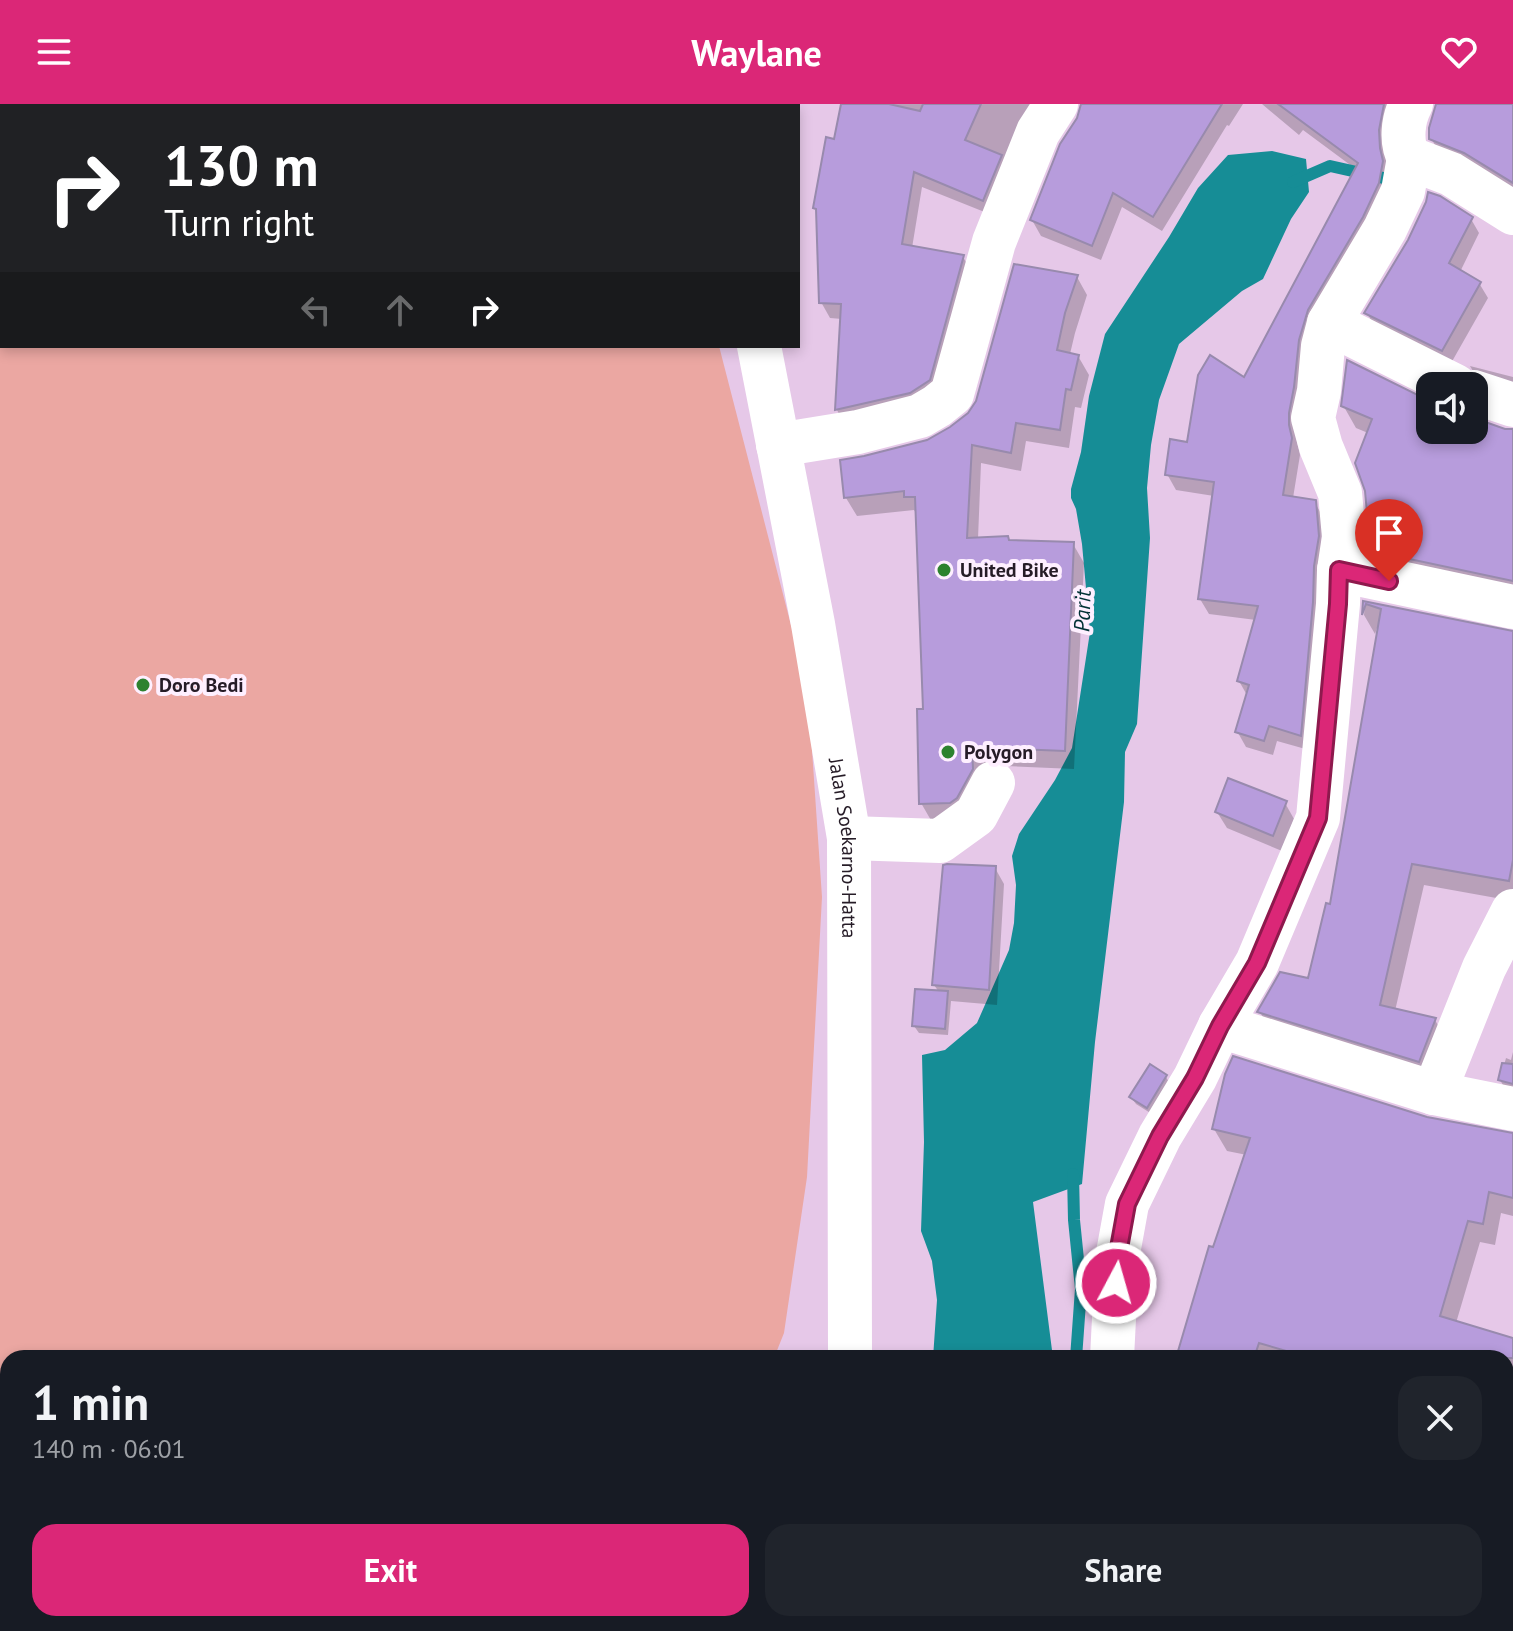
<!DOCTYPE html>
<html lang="en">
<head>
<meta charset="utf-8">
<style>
	:root { --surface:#171b24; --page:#20242c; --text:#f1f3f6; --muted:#9ea1a6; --accent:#db2777 }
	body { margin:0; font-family:"PT Sans",sans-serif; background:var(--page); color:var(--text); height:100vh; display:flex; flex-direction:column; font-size:30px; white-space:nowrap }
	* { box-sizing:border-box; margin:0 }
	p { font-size:26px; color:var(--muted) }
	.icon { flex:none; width:44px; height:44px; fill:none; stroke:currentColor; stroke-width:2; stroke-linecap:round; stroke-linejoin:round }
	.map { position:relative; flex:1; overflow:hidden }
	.panel { position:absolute; left:0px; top:1246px; width:1514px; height:282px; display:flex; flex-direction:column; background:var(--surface); border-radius:24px 24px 0 0; box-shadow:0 4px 12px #0003 }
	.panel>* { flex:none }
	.hud { position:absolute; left:0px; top:0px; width:800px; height:244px; box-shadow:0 4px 12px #0003; background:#202124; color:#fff; overflow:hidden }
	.fabs { position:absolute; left:1416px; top:268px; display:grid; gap:16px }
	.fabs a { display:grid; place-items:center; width:72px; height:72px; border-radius:16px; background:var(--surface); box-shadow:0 4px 12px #0003; font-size:40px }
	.pin { position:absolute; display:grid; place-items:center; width:68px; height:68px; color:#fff; margin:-82px -34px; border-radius:50% 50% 50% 0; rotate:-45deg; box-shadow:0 0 8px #0007 }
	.pin .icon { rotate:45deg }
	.me { position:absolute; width:88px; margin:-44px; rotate:6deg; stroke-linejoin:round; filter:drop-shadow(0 0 6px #0008) }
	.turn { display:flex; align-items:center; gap:28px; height:168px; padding:0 32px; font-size:36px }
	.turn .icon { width:104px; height:104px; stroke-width:2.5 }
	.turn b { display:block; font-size:56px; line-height:68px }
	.lanes { display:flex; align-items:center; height:76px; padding:0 32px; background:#0003; justify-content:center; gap:40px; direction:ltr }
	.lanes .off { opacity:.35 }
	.round { display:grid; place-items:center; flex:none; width:84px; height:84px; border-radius:24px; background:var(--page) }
	.headline { display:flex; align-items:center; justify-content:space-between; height:136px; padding:0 32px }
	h1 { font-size:48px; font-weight:600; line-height:60px }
	.button { display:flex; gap:16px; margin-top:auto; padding:16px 32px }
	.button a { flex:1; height:92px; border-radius:24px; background:var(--accent); color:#fff; font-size:32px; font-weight:600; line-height:92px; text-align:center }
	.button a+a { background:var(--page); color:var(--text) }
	header { display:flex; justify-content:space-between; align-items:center; height:104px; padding:0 32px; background:var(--accent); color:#fff; font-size:36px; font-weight:600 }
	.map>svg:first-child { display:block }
</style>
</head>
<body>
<header><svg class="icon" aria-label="menu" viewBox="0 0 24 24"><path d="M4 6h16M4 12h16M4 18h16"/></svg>Waylane<svg class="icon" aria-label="heart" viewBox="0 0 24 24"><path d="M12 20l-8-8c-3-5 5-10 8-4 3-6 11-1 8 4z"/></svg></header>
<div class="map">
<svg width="1513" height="1527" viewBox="0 0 1513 1527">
	<rect width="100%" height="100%" fill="#e6c8e8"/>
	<path fill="#eba7a2" d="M0,0h679v2h-677v240h717l89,345 14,206 -15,280 -23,156 -10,25h-766v266h594l-7,7h-595z"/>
	<g fill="#168d96">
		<path d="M1272,47l34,8 3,33 -18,27 -28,60 -21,12 -63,53 -20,56 -8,45 -4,43 3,50 -13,186 -12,28 -1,50 -29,240 -13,142 -49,18 20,156h-120l4,-58 -5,-39 -11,-30 3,-89 -2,-87 23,-5 32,-27 32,-73 5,-27 2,-38 -4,-29 7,-22 36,-54 17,-32 18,-116 -8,-88 -6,-35 -5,-11v-9l10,-37 8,-56 16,-62 64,-97 29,-49 30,-33z"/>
		<path d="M923,1520h65l-4,7h-61z"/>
	</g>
	<g fill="#0003">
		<path d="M843,0h203l-54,111 -70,-28 -10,61 51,9 9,15 -34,123 -93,30 -8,-15 5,-91 -12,-1 -9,-16 -3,-89 -3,-5 21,-67z"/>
		<path d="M1082,0h161l-14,22 -2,-1 -65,106 -40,-24 -21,53 -60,-24 -9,-16 47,-102z"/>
		<path d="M1262,0h139l-10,74 -95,251 1,13 3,13 -7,43 21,3 9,16 -14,233 -32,-9 -4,14 -27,-8 -9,-16 11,-34 -9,-16 17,-61 -47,-6 -9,-15 14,-103 -38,-6 -9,-16 21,-30 57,-64 112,-210 -54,-40 -4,5z"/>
		<path d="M1438,0h75v88l-73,-38 -9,-16z"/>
		<path d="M1471,115l8,14 -19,39 19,11 9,15 -38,67 -75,-38 -8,-14z"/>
		<path d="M1077,173l10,18 -12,38 -5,21 8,2 11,19 -8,33 -6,-1 -6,41 -43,-7 -5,30 -40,-8 -3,76 95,5 11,19 -10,206 -92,-4v24l-50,33 -11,-19 4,-92 -8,-196 -3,-5 -57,6 -11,-18 124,-84z"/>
		<path d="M1470,262l43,11v18l-32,-10z"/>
		<path d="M1430,300v26h44v-10l32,11h7v169l-131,-28 -13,-22 -1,-117 -12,-5 -13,-23z"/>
		<path d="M1365,499l148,30v268l-89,-16 -29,126 40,9 12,21 -15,42 -160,-50 -12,-21 50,-31 21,-75 48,-277 -2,-1 -2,6 -11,-19z"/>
		<path d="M1285,699l9,16 -12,32 -55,-23 -10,-16z"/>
		<path d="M995,764l9,16 -7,121 -46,-4 -3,34 -29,-2 -5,-7 25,-34 -5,-7z"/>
		<path d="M1513,948v50l-13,-22 6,-22 5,2z"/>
		<path d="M1166,973l4,7 -18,30 -16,-10 -5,-7z"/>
		<path d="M1426,1015l87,16v81l-12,-3 -6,32 -15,-3 -24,81 57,17v291h-71l2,-7h62v-266h-328l69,-203 -20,-4 -13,-22z"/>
		<path d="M1098,1520h95l-2,7h-95z"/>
		<path d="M1298,1520h94l-1,2 17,5h-112z"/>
	</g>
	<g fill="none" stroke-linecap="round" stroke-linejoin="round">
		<g stroke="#168d96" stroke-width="12">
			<path d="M1293,78l37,-16 67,15"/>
			<path d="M1073,1070l1,46 7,69 -5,69"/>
			<path d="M1016,1527l3,-7"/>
		</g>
	</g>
	<g fill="#b79cdc" stroke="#988aad" stroke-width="2">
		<path d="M841,0h48l31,7 3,-7h58l-16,36 37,15 -19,46 -69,-29 -12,72 62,11 -34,125 -20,13 -75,17 6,-106 -22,-1 -3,-94 -3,-1 13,-71 8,2z"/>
		<path d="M1081,0h141l-69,113 -40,-24 -21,53 -62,-26 30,-76 17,-26z"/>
		<path d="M1278,0h106l-5,26 1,18 3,13 -4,22 -16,34 -55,93 -9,30 -5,47 -5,26v12l3,13 -9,57 33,5 3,36 -5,30 -1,36 -12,134 -32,-10 -5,15 -29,-9 14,-47 -12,-4 21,-75 -60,-7 16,-117 -49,-7 5,-36 17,3 11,-67 12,-20 34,22 114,-214z"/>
		<path d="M1436,0h77v79l-49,-30 -35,-14v-11z"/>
		<path d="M1428,88l12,4 33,21 -24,46 32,19 -39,69 -78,-38 44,-73 18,-38z"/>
		<path d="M1014,160l64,11 -13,38 -8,37 22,5 -8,35 -5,-1 -6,41 -44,-7 -5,30 -39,-8 -5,93 41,-2 1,4 65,2 -9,209 -93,-4 1,22 -16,29 -7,5 -31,1 -2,-95h6l-8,-212h-11v-6l-60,7 -4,-38 24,-4 63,-16 23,-13 18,-14 8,-12z"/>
		<path d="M1347,256l83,41v29h44v-12l31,11h8v152l-146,-31 2,-15 -4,-44 -10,-28 17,-44 -31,-13z"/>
		<path d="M1363,497l150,30v229l-4,21 -97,-17 -32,141 56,13 -17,44 -162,-50 23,-40 28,6 18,-75 4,1 51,-295 -15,-5 -4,11z"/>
		<path d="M1228,674l59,23 -14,35 -58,-24z"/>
		<path d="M947,760l49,2 -7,124 -57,-5 11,-120z"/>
		<path d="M915,885l33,2 -3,38 -33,-3z"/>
		<path d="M1233,952l194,61 86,16v65l-24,-6 -6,32 -15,-3 -28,95 73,22v20h-203l-51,-15 -5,15h-78l33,-112 4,1 37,-109 -38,-9 13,-55z"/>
		<path d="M1502,959l11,1v20l-15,-4z"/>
		<path d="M1150,960l17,11 -20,33 -18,-11z"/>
	</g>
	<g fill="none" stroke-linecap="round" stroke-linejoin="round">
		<g stroke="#fff" stroke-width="44">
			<path d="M1409,54c-9,-16 -6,-39 2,-54"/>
			<path d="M1329,219l126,63"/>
			<path d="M1474,288l39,13"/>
			<path d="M778,341l80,-13 62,-16 17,-10 15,-12 42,-152 44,-110 18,-28"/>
			<path d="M1339,466l5,-33 -4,-44 -19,-46 -8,-29 6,-27 4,-45 6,-23 56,-94 18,-38 6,-33 42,16 62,39"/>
			<path d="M849,734l91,3 36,-26 17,-32"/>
			<path d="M1220,922l37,-63 61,-145 20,-214 1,-34 174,37"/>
			<path d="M1434,989l50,-125 29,-57"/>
			<path d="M1112,1254l5,-99 10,-55 33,-68 35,-58 25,-52 214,67 79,16"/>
			<path d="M1045,1527l4,-7"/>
			<path d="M1250,1527l2,-7"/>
		</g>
		<g stroke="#fff" stroke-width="44">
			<path d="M727,0v2"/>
			<path id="s1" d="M759,242l54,278 36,214 1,520"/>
			<path d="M859,1520v7"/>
			<path d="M709,1527l5,-7"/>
		</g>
	</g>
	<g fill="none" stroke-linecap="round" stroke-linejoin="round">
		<defs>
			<path id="route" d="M1116,1179l1,-24 10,-55 33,-68 35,-58 25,-52 37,-63 61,-145 20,-214 1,-34 50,11"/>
		</defs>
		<use href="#route" stroke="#8e194d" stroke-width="20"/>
		<use href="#route" stroke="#db2777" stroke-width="14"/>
	</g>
	<g fill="#2d822f" stroke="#feefff" stroke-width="3">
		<circle cx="944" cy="466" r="8"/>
		<circle cx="143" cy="581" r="8"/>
		<circle cx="948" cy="648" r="8"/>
	</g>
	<g text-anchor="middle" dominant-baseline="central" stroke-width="8" stroke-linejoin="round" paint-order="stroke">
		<g font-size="20" font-weight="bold" fill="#261c27" stroke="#feefff" text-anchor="start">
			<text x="960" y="466">United Bike</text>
			<text x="159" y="581">Doro Bedi</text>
			<text x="964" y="648">Polygon</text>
		</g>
		<g font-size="20" fill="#261c27" stroke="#feefff">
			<text stroke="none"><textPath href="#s1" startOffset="510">Jalan Soekarno-Hatta</textPath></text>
		</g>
		<g font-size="22" font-style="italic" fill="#003135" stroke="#feefff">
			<text transform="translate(1082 507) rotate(-88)">Parit</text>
		</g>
	</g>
</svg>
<div class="fabs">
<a><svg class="icon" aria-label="sound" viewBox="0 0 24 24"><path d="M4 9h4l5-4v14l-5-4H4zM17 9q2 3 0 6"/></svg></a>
</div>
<div class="pin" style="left:1389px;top:477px;background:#d93025"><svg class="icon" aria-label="arrive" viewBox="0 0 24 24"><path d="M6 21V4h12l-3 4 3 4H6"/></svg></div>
<svg class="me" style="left:1116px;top:1179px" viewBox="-20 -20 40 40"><circle r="17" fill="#db2777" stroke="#fff" stroke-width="3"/><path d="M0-11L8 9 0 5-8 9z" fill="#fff"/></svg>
<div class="hud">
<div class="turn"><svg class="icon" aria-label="right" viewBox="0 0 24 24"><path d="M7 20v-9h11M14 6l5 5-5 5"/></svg><div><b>130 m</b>Turn right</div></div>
<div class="lanes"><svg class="icon off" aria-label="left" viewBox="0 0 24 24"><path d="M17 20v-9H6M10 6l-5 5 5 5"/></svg><svg class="icon off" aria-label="ahead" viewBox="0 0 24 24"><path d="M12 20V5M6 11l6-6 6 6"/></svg><svg class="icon" aria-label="right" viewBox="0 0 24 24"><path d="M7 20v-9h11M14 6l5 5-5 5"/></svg></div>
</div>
<section class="panel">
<div class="headline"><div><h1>1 min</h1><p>140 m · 06:01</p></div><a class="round"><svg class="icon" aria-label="close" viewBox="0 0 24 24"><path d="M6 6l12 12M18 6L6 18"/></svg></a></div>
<div class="button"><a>Exit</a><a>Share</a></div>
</section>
</div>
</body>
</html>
